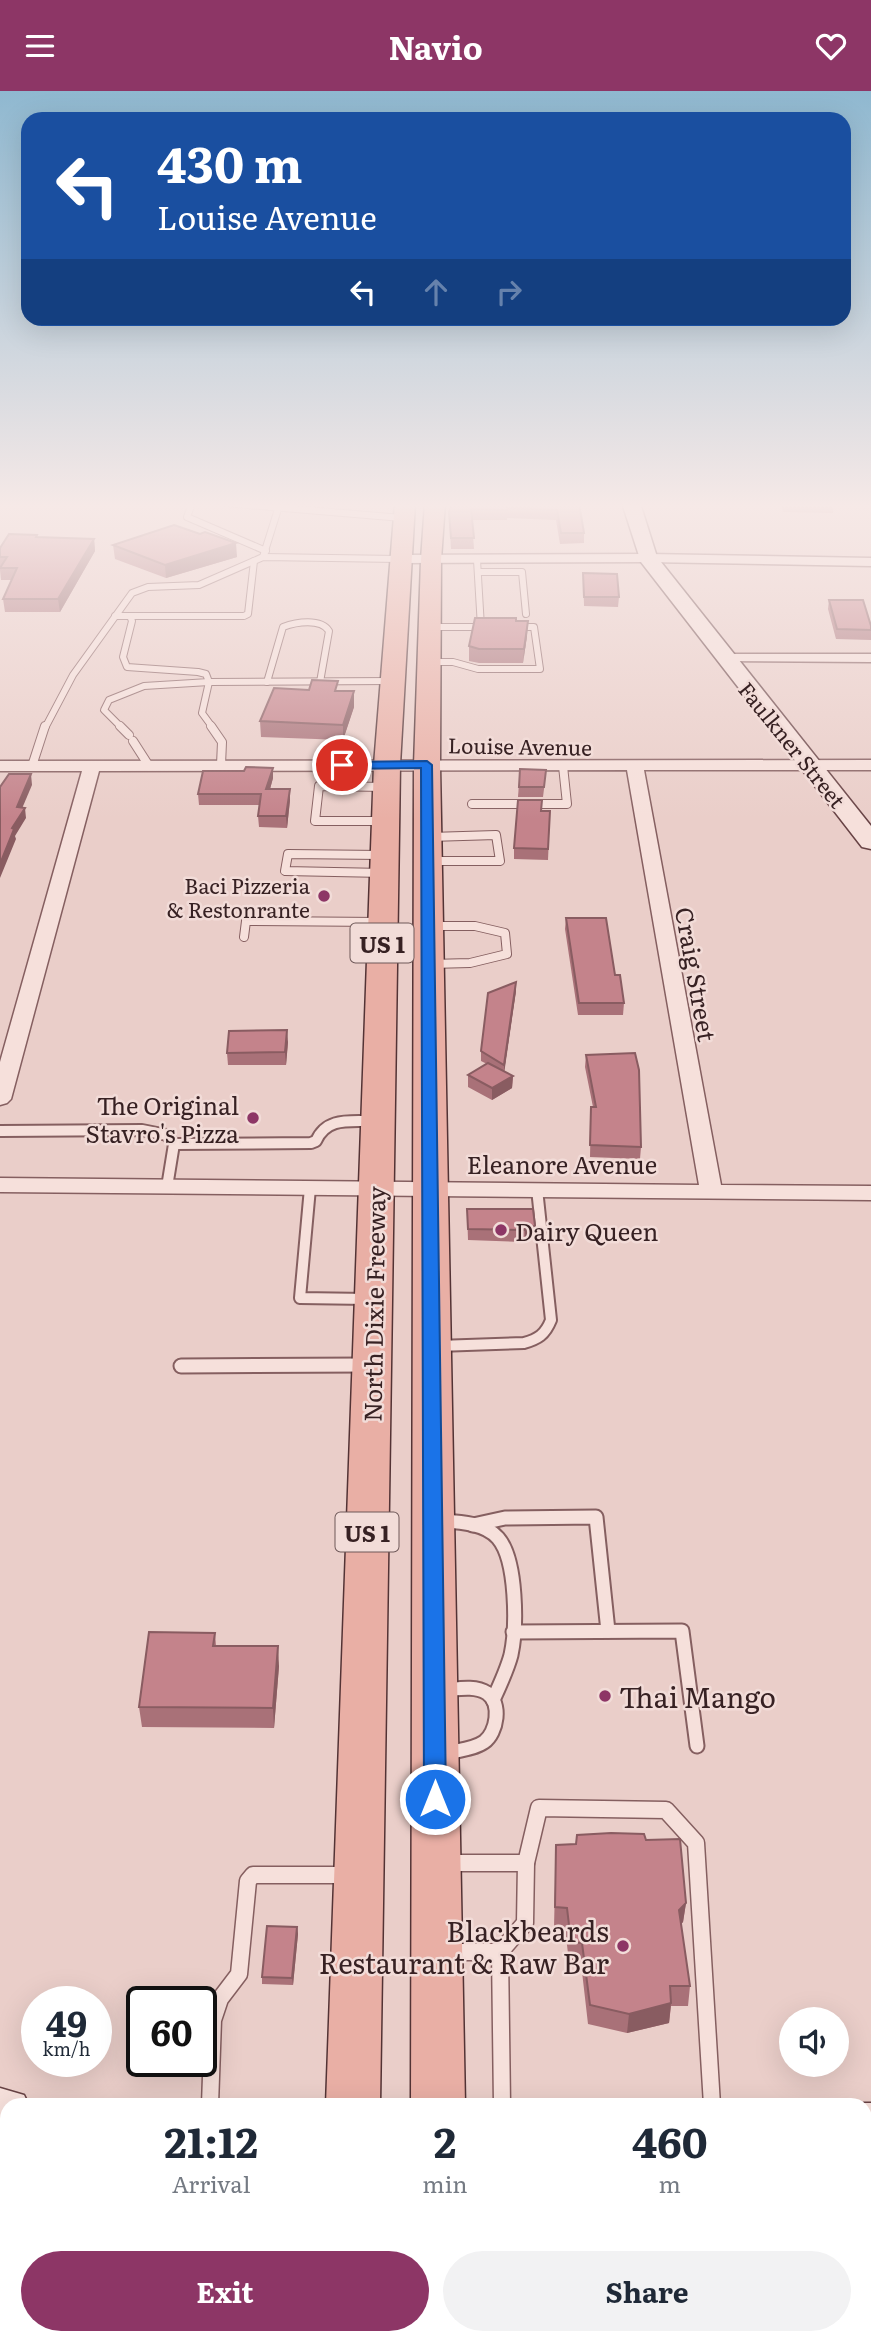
<!DOCTYPE html>
<html lang="en">
<head>
<meta charset="utf-8">
<style>
	:root { --surface:#fff; --page:#f2f2f3; --text:#1f2937; --muted:#747a83; --accent:#8d3666 }
	body { margin:0; font-family:Literata,serif; background:var(--page); color:var(--text); height:100vh; display:flex; flex-direction:column; font-size:26px; white-space:nowrap }
	* { box-sizing:border-box; margin:0 }
	p { font-size:23px; color:var(--muted) }
	.icon { flex:none; width:38px; height:38px; fill:none; stroke:currentColor; stroke-width:2; stroke-linecap:round; stroke-linejoin:round }
	.map { position:relative; flex:1; overflow:hidden }
	.sheet { position:absolute; left:0px; top:2007px; width:872px; height:247px; display:flex; flex-direction:column; background:var(--surface); border-radius:21px 21px 0 0; box-shadow:0 7px 28px #0002 }
	.sheet>* { flex:none }
	.top-card { position:absolute; left:21px; top:21px; width:830px; height:214px; border-radius:21px; box-shadow:0 7px 28px #0002; background:#1a4fa0; color:#fff; overflow:hidden }
	.controls { position:absolute; left:779px; top:1916px; display:grid; gap:14px }
	.controls a { display:grid; place-items:center; width:70px; height:70px; border-radius:50%; background:var(--surface); box-shadow:0 7px 28px #0002; font-size:35px }
	.speed { position:absolute; left:21px; top:1895px; display:flex; gap:14px; font-size:35px; font-weight:700; text-align:center }
	.speed>* { display:grid; place-content:center; width:91px; height:91px; border-radius:50%; background:var(--surface); box-shadow:0 7px 28px #0002; line-height:1 }
	.speed small { font-size:18px; font-weight:400 }
	.speed .limit { border:4px solid #111; border-radius:10px; background:#fff; color:#111 }
	.pin { position:absolute; display:grid; place-items:center; width:60px; height:60px; color:#fff; margin:-30px; border:4px solid #fff; border-radius:50%; box-shadow:0 2px 7px #0007 }
	.me { position:absolute; width:77px; margin:-38px; rotate:0deg; stroke-linejoin:round; filter:drop-shadow(0 0 5px #0008) }
	.turn { display:flex; align-items:center; gap:24px; height:147px; padding:0 21px; font-size:32px }
	.turn .icon { width:91px; height:91px; stroke-width:2.5 }
	.turn b { display:block; font-size:49px; line-height:60px }
	.lanes { display:flex; align-items:center; height:66px; padding:0 21px; background:#0003; justify-content:center; gap:35px; direction:ltr }
	.lanes .off { opacity:.35 }
	.eta { display:flex; justify-content:space-evenly; align-items:center; height:119px; text-align:center }
	.eta b { font-size:42px; font-weight:700; line-height:49px }
	.primary-button { display:flex; gap:14px; margin-top:auto; padding:14px 21px }
	.primary-button a { flex:1; height:80px; border-radius:42px; background:var(--accent); color:#fff; font-size:28px; font-weight:700; line-height:80px; text-align:center }
	.primary-button a+a { background:var(--page); color:var(--text) }
	header { display:flex; justify-content:space-between; align-items:center; height:91px; padding:0 21px; background:var(--accent); color:#fff; font-size:32px; font-weight:700 }
	.map>svg:first-child { display:block }
</style>
</head>
<body>
<header><svg class="icon" aria-label="menu" viewBox="0 0 24 24"><path d="M4 6h16M4 12h16M4 18h16"/></svg>Navio<svg class="icon" aria-label="heart" viewBox="0 0 24 24"><path d="M12 20l-8-8c-3-5 5-10 8-4 3-6 11-1 8 4z"/></svg></header>
<div class="map">
<svg width="871" height="2253" viewBox="0 0 871 2253">
	<rect width="100%" height="100%" fill="#eacec9"/>
	<g fill="none" stroke-linecap="round" stroke-linejoin="round">
		<defs>
			<g id="lane-far4">
				<path d="M192,412l-5,14 79,34"/>
				<path d="M225,412l177,15"/>
				<path d="M263,466l16,-51"/>
				<path d="M478,481h44l4,42"/>
				<path d="M115,525h15l2,5 -9,36 4,10 71,5 8,2 3,8 -65,4 -35,14 -5,10 18,18"/>
				<path d="M130,525h114l4,-2 6,-53"/>
				<path d="M429,536h52l-4,-67"/>
				<path d="M429,571h24l25,7h62l-6,-42h-19"/>
				<path d="M267,591l16,-55c13,-5 38,-9 46,4l-9,51"/>
				<path d="M45,637l28,-53 59,-82 16,-6 51,-2 64,-28 136,2"/>
				<path d="M213,637l-11,-15 7,-31 183,-1"/>
			</g>
			<g id="lane-far3">
				<path d="M120,635l9,9"/>
				<path d="M211,635l11,16 -1,23"/>
				<path d="M133,650l16,25"/>
				<path d="M32,675l13,-40"/>
				<path d="M472,713h95l-4,-38"/>
				<path d="M384,730h-69l4,-35 67,1"/>
				<path d="M430,746l66,-2 4,26h-70"/>
				<path d="M382,764l-94,-1 -3,17 99,2"/>
				<path d="M431,835h44l30,7 2,21 -37,9 -39,1"/>
				<path d="M244,846l2,-16 136,1"/>
			</g>
			<g id="lane-far2">
				<path d="M0,1040l142,-1 25,5 7,9 -7,43"/>
				<path d="M174,1053l137,-1 5,-2c11,-25 35,-19 59,-20"/>
				<path d="M310,1097l-10,110 68,1"/>
				<path d="M438,1255l86,-3c14,-4 21,-8 27,-23l-14,-131"/>
			</g>
			<g id="lane-far1">
				<path d="M181,1275l186,-1"/>
				<path d="M442,1430c18,1 43,2 56,17 19,22 19,89 13,117 -4,15 -11,30 -18,45"/>
				<path d="M473,1434l32,-7 91,-1 12,114"/>
				<path d="M513,1541l169,-1 15,115"/>
				<path d="M444,1599c13,-1 31,-5 43,3 15,10 10,40 -3,49 -10,7 -25,8 -37,11"/>
			</g>
			<g id="lane">
				<path d="M449,1772h77l13,-55 127,2 30,33 16,262"/>
				<path d="M450,1861h50"/>
				<path d="M210,2014l3,-85 7,-21 19,-25 9,-93 5,-6h94"/>
				<path d="M502,2014l-2,-153 25,-29 1,-60"/>
				<path d="M793,2247v6"/>
			</g>
			<g id="street">
				<path d="M648,463l223,4v8l-223,-4 -249,1 -7,-4 7,-4z"/>
				<path d="M724,563h147v8l-152,-1 -2,-3z"/>
				<path d="M871,669v10h-227l77,415 150,1v14l-871,-8v-14l699,7 -72,-415 -528,1 -88,328 -4,4 -7,2v-43l82,-291h-82v-10z"/>
			</g>
			<g id="secondary">
				<path d="M622,412h18l17,54 214,269v23l-9,-2 -221,-285z"/>
				<path d="M0,1997l24,7 5,10h-22v31h-7z"/>
				<path d="M864,2012h7v48h-7v-46h-5z"/>
			</g>
			<g id="primary">
				<path d="M395,412h20l-15,262 -20,1340h-54l48,-1340z"/>
				<path d="M425,412h20l-4,57 -1,205 25,1340h-54l3,-1340 7,-205z"/>
				<rect x="320" y="2247" width="60" height="6"/>
				<rect x="413" y="2247" width="60" height="6"/>
			</g>
		</defs>
		<use href="#lane-far4" stroke="#855f60" stroke-width="8"/>
		<use href="#lane-far3" stroke="#855f60" stroke-width="10"/>
		<use href="#lane-far2" stroke="#855f60" stroke-width="14"/>
		<use href="#lane-far1" stroke="#855f60" stroke-width="17"/>
		<use href="#lane" stroke="#855f60" stroke-width="19"/>
		<use href="#street" stroke="#855f60" stroke-width="3"/>
		<use href="#secondary" stroke="#674244" stroke-width="3"/>
		<use href="#primary" stroke="#533335" stroke-width="3"/>
		<use href="#lane-far4" stroke="#f6e0db" stroke-width="6"/>
		<use href="#lane-far3" stroke="#f6e0db" stroke-width="8"/>
		<use href="#lane-far2" stroke="#f6e0db" stroke-width="10"/>
		<use href="#lane-far1" stroke="#f6e0db" stroke-width="13"/>
		<use href="#lane" stroke="#f6e0db" stroke-width="16"/>
		<use href="#street" fill="#f6e0db" fill-rule="evenodd"/>
		<use href="#secondary" fill="#f6e0db" fill-rule="evenodd"/>
		<use href="#primary" fill="#e9afa5" fill-rule="evenodd"/>
	</g>
	<g fill="#a97178">
		<path d="M452,412h127l5,30v10l-24,1 -4,-24 -49,-2v2h-35l2,29h-23l-2,-37z"/>
		<path d="M781,412h53l-1,10 -50,-1z"/>
		<path d="M37,444v2l57,2 1,12 -35,61h-55l-2,-13 9,-19h-11l-1,-10v-22z"/>
		<path d="M113,454l124,12 -71,21 -51,-19z"/>
		<path d="M583,482l36,24 -1,10 -34,-1z"/>
		<path d="M829,509l42,26v14l-35,-1 -8,-30z"/>
		<path d="M516,530l11,15 -4,27h-44l-10,-2v-15z"/>
		<path d="M338,600l16,16 -11,33 -82,-3 -1,-16z"/>
		<path d="M520,678l25,12 -2,16h-25z"/>
		<path d="M273,687l-3,11 20,11 -3,28 -28,-1 -1,-11 2,-11h-61l-1,-11z"/>
		<path d="M542,720h8l-2,49 -34,-1v-11z"/>
		<path d="M566,827l49,57 9,28 -1,12h-45l-13,-86z"/>
		<path d="M516,900l-12,80 9,5 -1,12 -20,12 -24,-13v-12l19,-11 -6,-3v-10z"/>
		<path d="M288,951l-2,23h-58l-1,-12z"/>
		<path d="M586,964l55,92 -1,12 -50,-2 1,-50h2l-8,-40z"/>
		<path d="M467,1118h66l1,29 -9,2v2l-57,-2z"/>
		<path d="M215,1542l1,13 63,20 -5,62 -132,-1 -3,-20z"/>
		<path d="M646,1749l40,63 -3,19 -2,2 9,62 -2,20h-17l-2,17 -42,10 -39,-9 -7,-61 -12,-1 -4,-34 -11,-1 2,-82z"/>
		<path d="M297,1836l1,7 -5,51 -31,-1v-7z"/>
		<path d="M650,2247h106l1,6h-106z"/>
	</g>
	<g fill="#895c61">
		<path d="M94,448l1,12 -35,61 -2,-13z"/>
		<path d="M236,452l1,14 -71,21 -1,-13z"/>
		<path d="M528,530l-1,15 -4,27 1,-14z"/>
		<path d="M354,600v16l-11,33v-15z"/>
		<path d="M273,677v10l-6,22 -1,-11z"/>
		<path d="M31,683l1,11 -14,33 -1,-11z"/>
		<path d="M290,698v11l-3,28 -1,-12z"/>
		<path d="M25,717l1,10 -11,18 1,3 -16,39v-14l12,-36z"/>
		<path d="M516,891v9l-12,83v-9z"/>
		<path d="M287,939l1,12 -2,23 -1,-13z"/>
		<path d="M513,985l-1,12 -20,12v-12z"/>
		<path d="M535,1135l-1,12 -9,2v-12z"/>
		<path d="M278,1555l1,20 -5,62 -1,-20z"/>
		<path d="M686,1812l-3,19 -6,7 2,-19z"/>
		<path d="M297,1836l1,7 -5,51 -1,-7z"/>
		<path d="M671,1912l-2,20 -42,10 2,-19z"/>
		<path d="M208,2247h5l-1,6h-5z"/>
	</g>
	<g fill="#c4838b" stroke="#895c61" stroke-width="2">
		<path d="M452,412h127l5,30h-23l-4,-23 -50,-2v2l-36,-1 3,29h-23l-2,-26z"/>
		<path d="M174,434l26,9 5,-2 31,11 -71,22 -52,-20z"/>
		<path d="M9,443l28,1 -1,2 58,2 -36,60h-55l14,-31h-17l7,-11h-7v-9z"/>
		<path d="M583,482l34,1 2,23h-35z"/>
		<path d="M829,509h34l8,26v4l-34,-1z"/>
		<path d="M475,527h41v3h12l-4,28h-45l-10,-3z"/>
		<path d="M312,589l26,1 -3,10h19l-11,34 -83,-4 14,-33 35,2z"/>
		<path d="M246,676l27,1 -7,21h24l-4,27h-28l3,-22h-63l5,-23h41z"/>
		<path d="M520,678l26,1 -2,17h-25z"/>
		<path d="M9,683h22l-14,33 8,1 -13,20 2,1 -14,35v-77z"/>
		<path d="M518,709h24l-1,11h9l-2,38 -34,-1z"/>
		<path d="M566,827h40l9,57h5l4,28h-45z"/>
		<path d="M516,891l-12,83 -23,-14 7,-58z"/>
		<path d="M287,939l-2,22 -58,1 2,-22z"/>
		<path d="M635,962l4,17 2,77 -51,-2 1,-38h5l-10,-52z"/>
		<path d="M488,972l25,13 -21,12 -24,-13z"/>
		<path d="M467,1118h66l2,17 -10,2v2l-57,-1z"/>
		<path d="M149,1541l66,1 -2,13h65l-5,62 -134,-1z"/>
		<path d="M611,1742l33,1 2,6 34,-1 6,64 -7,7 11,76h-20l1,17 -42,11 -39,-9 -8,-62 -11,-1 -4,-34 -12,-1 1,-62 20,-1 1,-9z"/>
		<path d="M267,1835l30,1 -5,51 -30,-1z"/>
		<path d="M151,2247h57l-1,6h-57z"/>
		<path d="M656,2247h100l1,6h-101z"/>
	</g>
	<linearGradient id="sky" x2="0" y2="1"><stop stop-color="#8fb8d0"/><stop offset="0.57" stop-color="#f6e9e7"/><stop offset="1" stop-color="#f6e9e7" stop-opacity="0"/></linearGradient>
	<rect width="871" height="728" fill="url(#sky)"/>
	<path fill="#1a73e8" stroke="#114b97" stroke-width="2" d="M427,670l5,4 14,1034 -3,7 -8,2 -8,-2 -3,-7 -3,-1031 -79,1 -5,-4 5,-3z"/>
	<g fill="#8d3666" stroke="#f2dcd8" stroke-width="2.5">
		<circle cx="324" cy="805" r="7"/>
		<circle cx="253" cy="1027" r="7"/>
		<circle cx="501" cy="1139" r="7"/>
		<circle cx="605" cy="1605" r="7"/>
		<circle cx="623" cy="1855" r="7"/>
	</g>
	<g text-anchor="middle" dominant-baseline="central" stroke-width="5" stroke-linejoin="round" paint-order="stroke">
		<g font-size="21" fill="#372123" stroke="#f2dcd8">
			<text transform="translate(793 653) rotate(51)">Faulkner Street</text>
			<text transform="translate(520 654) rotate(1)">Louise Avenue</text>
		</g>
		<g font-size="21" fill="#372123" stroke="#f2dcd8" text-anchor="end">
			<text x="310" y="793">Baci Pizzeria<tspan x="310" dy="24">&amp; Restonrante</tspan></text>
		</g>
		<g fill="#f2dcd8" stroke="#6f5959" stroke-width="2">
			<rect x="350.5" y="832.5" width="63" height="39" rx="5"/>
			<rect x="335.5" y="1421.5" width="63" height="39" rx="5"/>
		</g>
		<g font-size="23" font-weight="bold" fill="#372123">
			<text x="382" y="852">US 1</text>
			<text x="367" y="1441">US 1</text>
		</g>
		<g font-size="24" fill="#372123" stroke="#f2dcd8">
			<text transform="translate(697 883) rotate(80)">Craig Street</text>
			<text x="562" y="1072">Eleanore Avenue</text>
			<text transform="translate(373 1213) rotate(-89)">North Dixie Freeway</text>
		</g>
		<g font-size="24" fill="#372123" stroke="#f2dcd8" text-anchor="end">
			<text x="239" y="1013">The Original<tspan x="239" dy="28">Stavro's Pizza</tspan></text>
			<text x="515" y="1139" text-anchor="start">Dairy Queen</text>
		</g>
		<g font-size="28" fill="#372123" stroke="#f2dcd8" text-anchor="start">
			<text x="619" y="1605">Thai Mango</text>
			<text x="609" y="1839" text-anchor="end">Blackbeards<tspan x="609" dy="32">Restaurant &amp; Raw Bar</tspan></text>
		</g>
	</g>
</svg>
<div class="controls">
<a><svg class="icon" aria-label="sound" viewBox="0 0 24 24"><path d="M4 9h4l5-4v14l-5-4H4zM17 9q2 3 0 6"/></svg></a>
</div>
<div class="speed"><div>49<small>km/h</small></div><div class="limit">60</div></div>
<div class="pin" style="left:342px;top:674px;background:#d93025"><svg class="icon" aria-label="arrive" viewBox="0 0 24 24"><path d="M6 21V4h12l-3 4 3 4H6"/></svg></div>
<svg class="me" style="left:435px;top:1708px" viewBox="-20 -20 40 40"><circle r="17" fill="#1a73e8" stroke="#fff" stroke-width="3"/><path d="M0-11L8 9 0 5-8 9z" fill="#fff"/></svg>
<div class="top-card">
<div class="turn"><svg class="icon" aria-label="left" viewBox="0 0 24 24"><path d="M17 20v-9H6M10 6l-5 5 5 5"/></svg><div><b>430 m</b>Louise Avenue</div></div>
<div class="lanes"><svg class="icon" aria-label="left" viewBox="0 0 24 24"><path d="M17 20v-9H6M10 6l-5 5 5 5"/></svg><svg class="icon off" aria-label="ahead" viewBox="0 0 24 24"><path d="M12 20V5M6 11l6-6 6 6"/></svg><svg class="icon off" aria-label="right" viewBox="0 0 24 24"><path d="M7 20v-9h11M14 6l5 5-5 5"/></svg></div>
</div>
<section class="sheet">
<div class="eta">
<div><b>21:12</b><p>Arrival</p></div>
<div><b>2</b><p>min</p></div>
<div><b>460</b><p>m</p></div>
</div>
<div class="primary-button"><a>Exit</a><a>Share</a></div>
</section>
</div>
</body>
</html>
